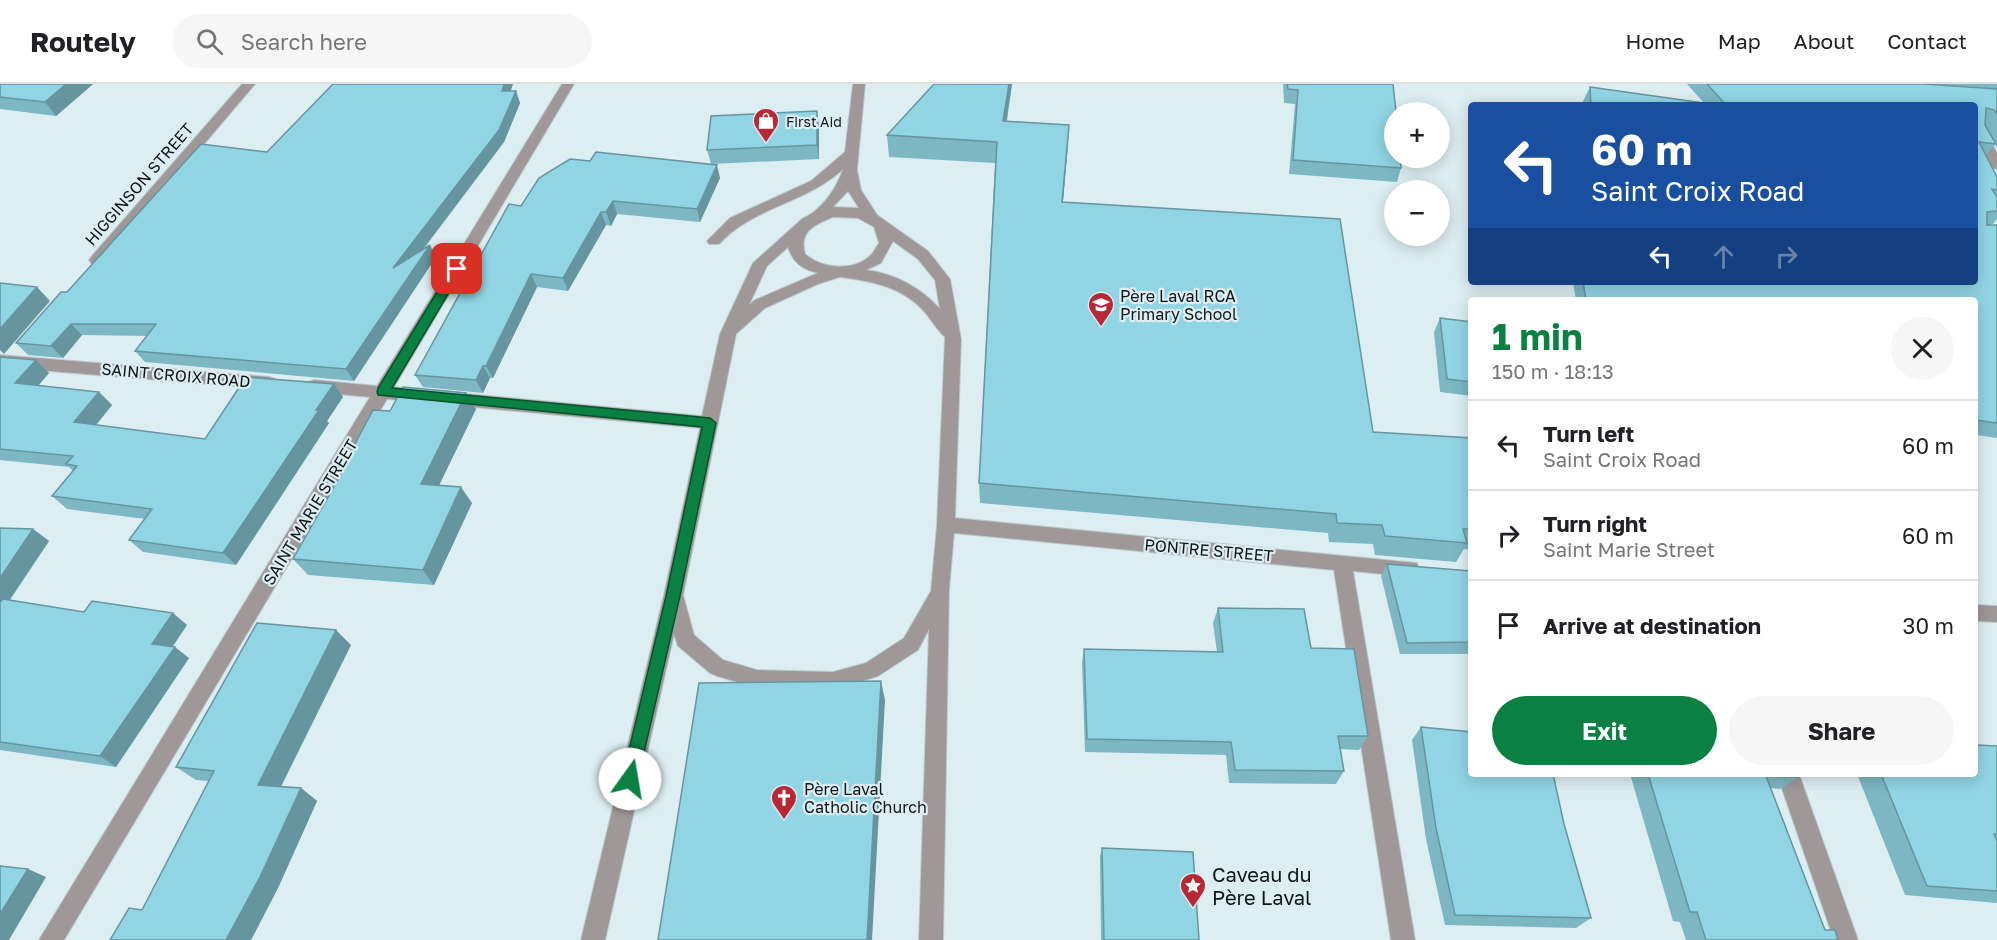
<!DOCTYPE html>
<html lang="en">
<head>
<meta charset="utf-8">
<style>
	:root { --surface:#fff; --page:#f6f6f6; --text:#202124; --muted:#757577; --line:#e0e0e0; --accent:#0b8043 }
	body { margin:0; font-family:"Golos Text",sans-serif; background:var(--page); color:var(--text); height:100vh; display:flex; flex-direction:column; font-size:22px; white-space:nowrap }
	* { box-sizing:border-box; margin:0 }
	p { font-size:20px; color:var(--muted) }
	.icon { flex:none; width:33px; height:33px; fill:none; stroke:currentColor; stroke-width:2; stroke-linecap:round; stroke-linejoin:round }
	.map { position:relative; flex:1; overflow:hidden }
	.panel { position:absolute; left:1468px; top:213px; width:510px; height:480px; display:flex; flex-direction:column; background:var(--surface); border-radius:6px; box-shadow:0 3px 15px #0003 }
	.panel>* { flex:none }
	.hud { position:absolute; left:1468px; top:18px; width:510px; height:183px; border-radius:6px; box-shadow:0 3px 15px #0003; background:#1a4fa0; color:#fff; overflow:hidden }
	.buttons { position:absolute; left:1384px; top:18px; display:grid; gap:12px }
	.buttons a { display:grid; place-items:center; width:66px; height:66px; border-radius:50%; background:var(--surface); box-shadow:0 3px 15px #0003; font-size:30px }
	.pin { position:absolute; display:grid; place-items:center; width:51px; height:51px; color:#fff; margin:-26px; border-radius:12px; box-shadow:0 3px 9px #0006 }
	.me { position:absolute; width:66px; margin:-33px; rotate:13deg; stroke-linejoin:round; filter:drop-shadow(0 0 4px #0008) }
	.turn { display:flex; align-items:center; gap:21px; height:126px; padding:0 24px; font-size:27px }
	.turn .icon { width:78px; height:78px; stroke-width:2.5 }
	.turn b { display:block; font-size:42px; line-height:51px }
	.lanes { display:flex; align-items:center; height:57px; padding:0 24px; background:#0003; justify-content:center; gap:30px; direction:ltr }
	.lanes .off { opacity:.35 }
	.round { display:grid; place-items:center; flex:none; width:63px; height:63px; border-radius:32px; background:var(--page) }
	.overview { display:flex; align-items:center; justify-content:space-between; height:102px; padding:0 24px }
	h1 { font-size:36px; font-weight:700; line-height:45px; color:var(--accent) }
	.primary-button { display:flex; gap:12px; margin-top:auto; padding:12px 24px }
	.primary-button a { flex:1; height:69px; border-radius:36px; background:var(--accent); color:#fff; font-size:24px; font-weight:700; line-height:69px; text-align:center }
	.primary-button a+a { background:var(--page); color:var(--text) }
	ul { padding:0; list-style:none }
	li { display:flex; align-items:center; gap:18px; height:90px; padding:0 24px; border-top:2px solid var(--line) }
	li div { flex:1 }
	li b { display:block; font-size:22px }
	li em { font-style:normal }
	header { display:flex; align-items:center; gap:36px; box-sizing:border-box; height:84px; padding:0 30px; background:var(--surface); border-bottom:2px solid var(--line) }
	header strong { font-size:28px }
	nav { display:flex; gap:33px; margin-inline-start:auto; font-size:21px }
	.search { width:420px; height:54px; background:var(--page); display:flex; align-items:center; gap:15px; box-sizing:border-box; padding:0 21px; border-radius:33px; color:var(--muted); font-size:22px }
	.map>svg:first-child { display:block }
</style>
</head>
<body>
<header>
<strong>Routely</strong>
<div class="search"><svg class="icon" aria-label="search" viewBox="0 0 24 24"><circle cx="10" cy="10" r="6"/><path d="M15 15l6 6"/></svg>Search here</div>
<nav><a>Home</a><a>Map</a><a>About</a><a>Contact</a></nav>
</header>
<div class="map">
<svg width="1997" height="856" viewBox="0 0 1997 856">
	<rect width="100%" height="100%" fill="#ddeef3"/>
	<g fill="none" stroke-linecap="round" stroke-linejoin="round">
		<defs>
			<g id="street">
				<path d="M242,0h13l-153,180h-10l-3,-4 3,-4z"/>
				<path d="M562,0h12l-180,303 308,29 18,-82 33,-71 49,-44c19,-8 35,-31 41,-50 -36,34 -90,38 -124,75h-10l-2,-3 23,-23 81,-37 34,-29 8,-68h12l-8,86 4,20 16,25 51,36 22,28 11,60 -6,179 462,45 2,6 -2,6 -7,2 -57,-6 62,369h-24l-57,-370 -380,-37 -5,57 -6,350h-24l10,-311 -11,21 -40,26 -45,14 -76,-2 -40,-12 -7,-3 -32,-27 -4,-12 -69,306h-24l83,-345 36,-167 -313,-29 -323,541h-25l331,-543 -56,-5 -6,-2 -2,-4 2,-4 6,-2 63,6zM848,107l11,17 -26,-1zM833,133l25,1 16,9 5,16c-3,4 -5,9 -8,12 -17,17 -49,14 -66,-1 -6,-23 9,-29 28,-37zM893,157l25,18 17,21 5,29c-19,-21 -46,-36 -74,-39l15,-7zM788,163c5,16 14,22 30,26l-63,27 -6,5 18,-39zM840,193c30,4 59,9 81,31 9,9 15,21 24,29l-8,188 -6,66 -27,47 -38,25 -33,9 -76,-2 -34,-10 -29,-25 -11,-40 53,-261 29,-26 53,-24z"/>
				<path d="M1976,40l5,1 16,28v16l-5,-1 -16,-29z"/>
				<path d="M0,271l269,22 6,2 2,4 -2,4 -6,2 -269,-22z"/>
				<path d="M1976,521l21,1v16l-21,-1z"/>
				<path d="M1777,690h22l59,166h-24z"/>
			</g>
		</defs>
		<use href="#street" stroke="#bccbd0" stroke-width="2"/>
		<use href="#street" fill="#a09898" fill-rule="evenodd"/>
	</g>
	<g fill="#7db7c4">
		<path d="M0,0h93l-37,32 -56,-7z"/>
		<path d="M934,0h78l-5,37 62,4 -6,77 310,230 99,6v112l-8,-1 -8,13 -81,-7 -2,-11 -44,-2 -1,-9 -348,-30 -1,-20 16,-320 -106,-6 -2,-22z"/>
		<path d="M1283,0h110l8,84 -4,14 -108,-8 6,-70 -11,-1z"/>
		<path d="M1687,0h310v64l-2,-3 -9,10 11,22v42l-5,6h5v213l-21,-3v-135h-400l-3,-18h403v-177h-393v-4l7,-14 114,16z"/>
		<path d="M511,7h5l4,12 -16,39 -81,108 7,-5 6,12 -82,124 -209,-19 -10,-11 12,-15 -65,-1 -19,23 -35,-3 -12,-12 51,-51 200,-140z"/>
		<path d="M819,41v34l-108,5 9,14 -20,44 -83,-8 -6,12 -5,-1 -38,66 -31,-4 -44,91h-3l-7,15 -60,-6 -8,-12 106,-169 69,-45 121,3 -4,-14z"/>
		<path d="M1440,234l32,4v74l-32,-4 -6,-60z"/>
		<path d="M0,273l36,3 13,13 -10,12 60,7 13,13 -16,20 109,14 129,-55 9,13 -16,24 2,2 -93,142 -93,-13 -14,-12 16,-21 -78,-10 -15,-13 21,-25 -4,-4 -69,-7z"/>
		<path d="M466,309l10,16 -37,76 33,18 -38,82 -126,-10 -15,-16 55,-98 -1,-2 43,-48z"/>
		<path d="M0,444l33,1 16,12 -39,59 74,12 103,13 -15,22 17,11 -73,109 -116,-17z"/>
		<path d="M1387,480l85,11v79h-72l-19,-78z"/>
		<path d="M1218,524l93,40 57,88 -9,14 -19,-1 4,22 -8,13 -107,-1 -3,-28 -141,-3 -3,-89 2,-14 133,3 -4,-29z"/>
		<path d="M351,561l-70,142 20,1 16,13 -39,87 -27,52 -109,-30 66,-129 -12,-1 -20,-13z"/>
		<path d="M1421,643l143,97 27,94 -15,10 -131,-3 -19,-86 -14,-99z"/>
		<path d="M1997,662v157l-92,-8 -48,-121h119z"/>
		<path d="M1630,690h167l1,3 -18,12 -9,-1 54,142 13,10h-152l-6,-18 -7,-1z"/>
		<path d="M1102,764l97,92h-98l-1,-84z"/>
	</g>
	<g fill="#6695a0">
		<path d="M66,0h27l-37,32 -11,-14z"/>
		<path d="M504,0h9l-6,19 -5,-12z"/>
		<path d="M1009,0h3l-9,58v-21z"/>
		<path d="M516,7l4,12 -16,39 -104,137 -7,-11z"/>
		<path d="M817,27l2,14v34l-2,-14z"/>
		<path d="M1069,41l-1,21 -7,77 1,-21z"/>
		<path d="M717,81l3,13 -20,44 -3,-13z"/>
		<path d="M613,117l4,13 -6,12 -5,-14z"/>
		<path d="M601,128l5,13 -38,66 -5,-13z"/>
		<path d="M430,161l6,12 -82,124 -8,-12z"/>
		<path d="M531,190l6,13 -44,91 -7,-12z"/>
		<path d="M37,203l13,14 -46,53 -4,-4v-21z"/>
		<path d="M71,240l11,11 -19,23 -12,-12z"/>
		<path d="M36,276l13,13 -20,23 -14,-13z"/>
		<path d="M483,282l7,12 -7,15 -7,-13z"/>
		<path d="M334,300l9,13 -16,24 2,2 -93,142 -13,-12z"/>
		<path d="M99,308l13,13 -24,30 -14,-13z"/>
		<path d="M466,309l10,16 -44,91 -11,-16z"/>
		<path d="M461,403l11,16 -38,82 -11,-15z"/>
		<path d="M33,445l16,12 -49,73v-36z"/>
		<path d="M173,529l14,12 -20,30 -15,-11z"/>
		<path d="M336,546l15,15 -76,153 -17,-13z"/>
		<path d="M175,563l14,11 -73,109 -16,-11z"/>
		<path d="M881,597l4,19 -13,240h-5z"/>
		<path d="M301,704l16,13 -39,87 -27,52h-25z"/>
		<path d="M28,785l18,8 -37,63h-9v-26z"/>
	</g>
	<g fill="#91d5e4" stroke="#6695a0" stroke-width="1.5">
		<path d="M0,0h66l-21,18 -45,-5z"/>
		<path d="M333,0h171l-2,7h14l-17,39 -106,138 37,-23 -84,124 -211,-18 21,-27h-85l-20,22 -35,-3 45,-51h6l134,-148 66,8z"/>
		<path d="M934,0h75l-6,37 66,4 -7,77 278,17 33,213 99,6v91h-9l4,14 -82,-7 -3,-11 -45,-2 -1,-9 -357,-31 18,-341 -110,-7z"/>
		<path d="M1287,0h106l3,28 -1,46h5l1,10 -108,-8 5,-70 -10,-1z"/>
		<path d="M1707,0h217l73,5v25l-3,-4 -8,-2 -1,17 11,19 -17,-2 18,35v13l-5,-1 5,8v14l-10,1v13h10v198l-21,-3v-120h-390l-3,-18h393v-177h-250z"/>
		<path d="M1590,3l128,18h-127z"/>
		<path d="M817,27v34l-110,5 4,-34z"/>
		<path d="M596,68l121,13 -20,44 -84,-8 -7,11h-5l-38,66 -32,-4 -45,92h-3l-7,14 -61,-5 94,-171 12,2 18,-28 31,-19 20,2z"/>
		<path d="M0,199l37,4 -37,42z"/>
		<path d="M1440,234l32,4v60l-25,-3z"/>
		<path d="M0,273l36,3 -21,23 84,9 -25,30 131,17 41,-62 88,7 -18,26h3l-96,143 -94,-13 23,-31 -100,-13 25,-30 -11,-2 7,-8 -73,-7z"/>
		<path d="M403,303l63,6 -45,91 40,3 -38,83 -130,-11 56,-99 -2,-1 26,-49 17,1z"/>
		<path d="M0,444l33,1 -33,49z"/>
		<path d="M1387,480l83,7 2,4v67l-65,1z"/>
		<path d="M3,515l81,13 8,-11 81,12 -21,31 23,3 -75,109 -100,-14v-140z"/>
		<path d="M1218,524l86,1 7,39 43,1 14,87h-30l6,35 -109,-1 -4,-28 -144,-3 -3,-90 139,3z"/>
		<path d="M257,539l79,7 -78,155 43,3 -41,89 -34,63h-116l19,-32 13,2 72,-139 -38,-4z"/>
		<path d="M881,597l-14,259h-209l41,-257z"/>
		<path d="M1421,643l51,5v42h81l11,50 27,94 -136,-3 -19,-87z"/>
		<path d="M1976,661l21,1v88h-3l3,7v50l-70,-5 -46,-112h95z"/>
		<path d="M1648,690h149l1,3 -32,-1 59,154h10l3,10h-132l-9,-28h-7z"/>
		<path d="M1102,764l91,4 6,88h-95z"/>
		<path d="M0,782l28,3 -28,45z"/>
	</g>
	<path fill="#0b8043" stroke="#07532c" stroke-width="1.5" d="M457,181l6,4 -71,119 318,30 6,5 -36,173 -42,183 -2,6 -6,2 -6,-2 -2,-6 44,-183 36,-169 -324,-32 -1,-3 1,-4 75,-122z"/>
	<defs>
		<symbol id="shop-pin" viewBox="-11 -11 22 30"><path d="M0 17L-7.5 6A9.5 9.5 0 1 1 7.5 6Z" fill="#b82734" stroke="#ddeef3"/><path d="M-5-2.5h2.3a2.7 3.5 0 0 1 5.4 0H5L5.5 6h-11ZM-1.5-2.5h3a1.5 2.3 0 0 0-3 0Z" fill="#fff"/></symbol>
		<symbol id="school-pin" viewBox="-11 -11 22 30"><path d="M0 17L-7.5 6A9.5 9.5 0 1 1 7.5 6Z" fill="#b82734" stroke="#ddeef3"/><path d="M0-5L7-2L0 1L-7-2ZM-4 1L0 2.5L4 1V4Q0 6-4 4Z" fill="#fff"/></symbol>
		<symbol id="church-pin" viewBox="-11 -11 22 30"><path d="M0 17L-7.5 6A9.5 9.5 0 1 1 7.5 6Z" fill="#b82734" stroke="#ddeef3"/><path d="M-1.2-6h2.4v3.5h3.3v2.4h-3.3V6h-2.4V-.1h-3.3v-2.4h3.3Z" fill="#fff"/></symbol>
		<symbol id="sight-pin" viewBox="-11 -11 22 30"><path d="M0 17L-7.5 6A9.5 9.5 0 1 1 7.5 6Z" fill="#b82734" stroke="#ddeef3"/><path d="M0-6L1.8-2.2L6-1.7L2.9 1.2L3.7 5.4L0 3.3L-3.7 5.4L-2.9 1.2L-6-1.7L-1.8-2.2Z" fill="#fff"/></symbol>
	</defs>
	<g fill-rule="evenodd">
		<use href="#shop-pin" x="751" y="22" width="30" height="40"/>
		<use href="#school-pin" x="1086" y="206" width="30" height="40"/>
		<use href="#church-pin" x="769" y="699" width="30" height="40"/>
		<use href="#sight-pin" x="1178" y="787" width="30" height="40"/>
	</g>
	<g text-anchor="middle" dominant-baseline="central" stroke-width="4.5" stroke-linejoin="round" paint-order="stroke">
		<g font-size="14" fill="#0f1517" stroke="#ddeef3" text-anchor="start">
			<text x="786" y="37">First Aid</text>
		</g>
		<g font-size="16" fill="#0f1517" stroke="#ddeef3">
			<text transform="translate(139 100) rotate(-49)">HIGGINSON STREET</text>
			<text transform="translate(176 291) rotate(5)">SAINT CROIX ROAD</text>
			<text transform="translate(310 428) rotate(-59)">SAINT MARIE STREET</text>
			<text transform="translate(1209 466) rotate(5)">PONTRE STREET</text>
		</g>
		<g font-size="16" fill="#0f1517" stroke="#ddeef3" text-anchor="start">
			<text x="1120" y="212">Père Laval RCA<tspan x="1120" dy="18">Primary School</tspan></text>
			<text x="804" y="705">Père Laval<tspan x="804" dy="18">Catholic Church</tspan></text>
		</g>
		<g font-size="20" fill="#0f1517" stroke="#ddeef3" text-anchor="start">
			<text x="1212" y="790">Caveau du<tspan x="1212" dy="23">Père Laval</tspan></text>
		</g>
	</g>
</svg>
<div class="buttons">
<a>+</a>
<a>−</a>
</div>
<div class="pin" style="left:457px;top:185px;background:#d93025"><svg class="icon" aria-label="arrive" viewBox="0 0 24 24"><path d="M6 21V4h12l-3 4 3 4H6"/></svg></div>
<svg class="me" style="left:630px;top:695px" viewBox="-20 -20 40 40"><circle r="19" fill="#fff"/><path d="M0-13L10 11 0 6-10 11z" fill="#0b8043"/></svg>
<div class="hud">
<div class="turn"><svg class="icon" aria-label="left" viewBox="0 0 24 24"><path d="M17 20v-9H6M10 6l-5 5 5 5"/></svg><div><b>60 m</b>Saint Croix Road</div></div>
<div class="lanes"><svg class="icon" aria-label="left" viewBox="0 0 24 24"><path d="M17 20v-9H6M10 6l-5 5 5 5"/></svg><svg class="icon off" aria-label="ahead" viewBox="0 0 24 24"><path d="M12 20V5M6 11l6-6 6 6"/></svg><svg class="icon off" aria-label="right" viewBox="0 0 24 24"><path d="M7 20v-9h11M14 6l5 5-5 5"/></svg></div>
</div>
<section class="panel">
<div class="overview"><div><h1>1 min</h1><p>150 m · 18:13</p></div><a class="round"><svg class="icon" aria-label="close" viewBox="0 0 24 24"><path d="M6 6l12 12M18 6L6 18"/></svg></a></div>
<ul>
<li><svg class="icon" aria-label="left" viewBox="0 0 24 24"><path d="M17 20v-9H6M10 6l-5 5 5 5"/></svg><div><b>Turn left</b><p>Saint Croix Road</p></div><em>60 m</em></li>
<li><svg class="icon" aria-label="right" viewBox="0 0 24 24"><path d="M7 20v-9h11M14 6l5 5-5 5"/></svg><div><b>Turn right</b><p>Saint Marie Street</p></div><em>60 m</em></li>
<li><svg class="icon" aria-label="arrive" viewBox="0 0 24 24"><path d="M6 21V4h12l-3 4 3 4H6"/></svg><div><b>Arrive at destination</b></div><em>30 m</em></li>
</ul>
<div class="primary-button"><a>Exit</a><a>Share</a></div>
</section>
</div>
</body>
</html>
